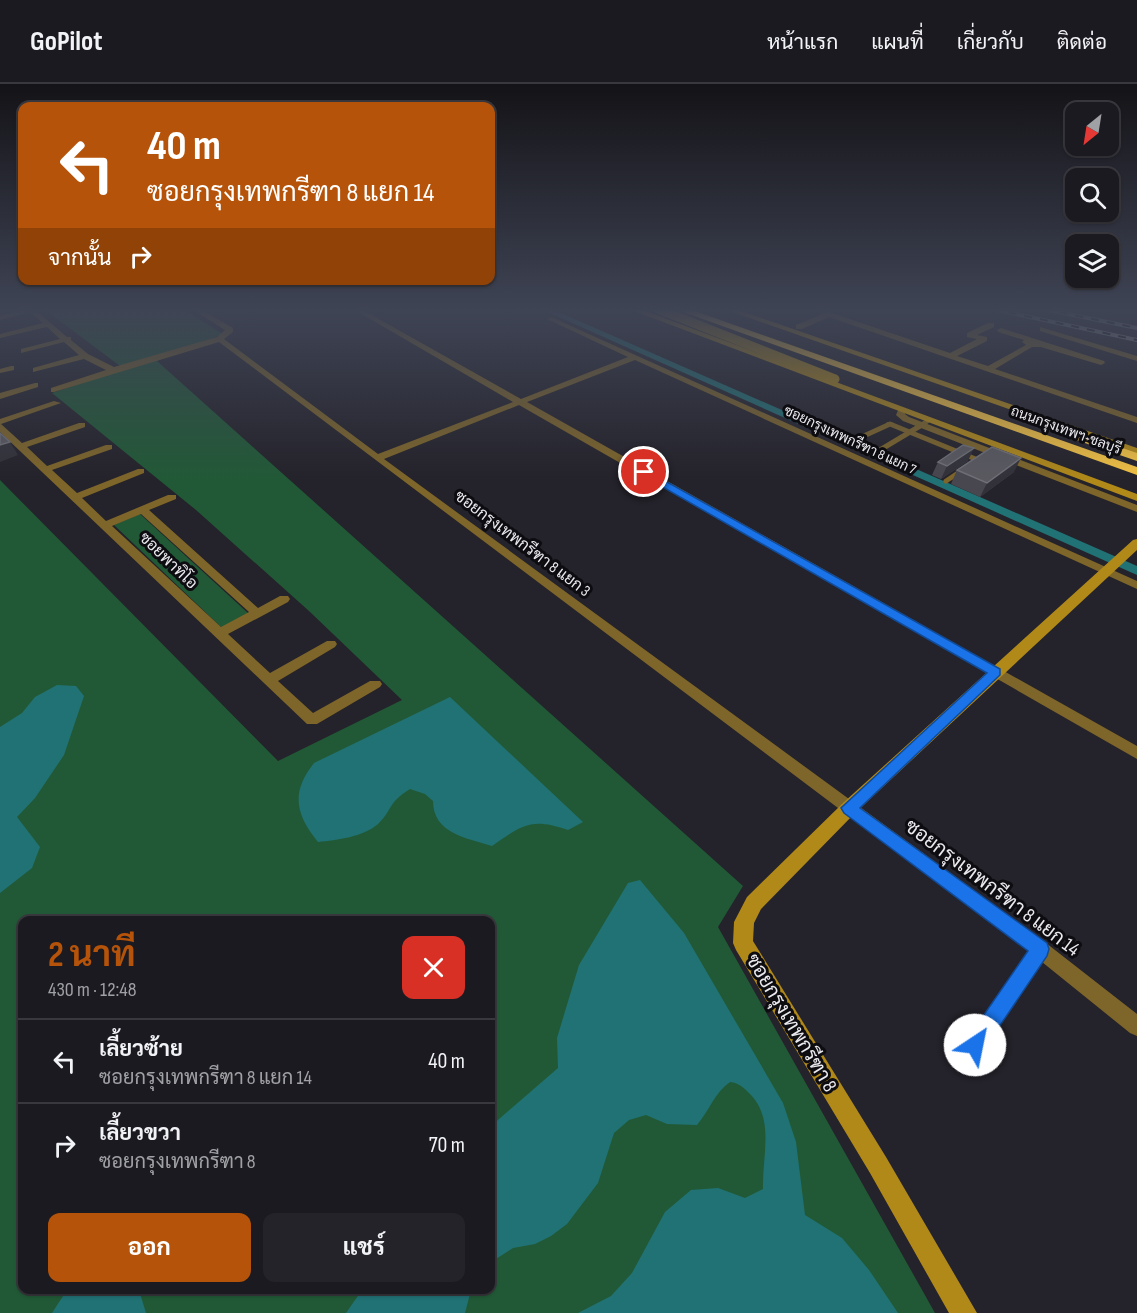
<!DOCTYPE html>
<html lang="th">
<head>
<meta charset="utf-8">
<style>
	:root { --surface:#1b1a20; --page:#242329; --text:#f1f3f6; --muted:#a0a1a5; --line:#39383e; --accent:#b45309 }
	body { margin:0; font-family:"Sofia Sans Condensed",Sarabun,sans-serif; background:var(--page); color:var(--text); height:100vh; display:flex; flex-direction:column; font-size:22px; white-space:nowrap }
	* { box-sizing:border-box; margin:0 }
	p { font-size:20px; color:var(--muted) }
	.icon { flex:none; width:33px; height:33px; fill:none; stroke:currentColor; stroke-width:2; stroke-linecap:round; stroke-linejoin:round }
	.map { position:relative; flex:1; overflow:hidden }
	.side { position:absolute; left:18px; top:832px; width:477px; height:378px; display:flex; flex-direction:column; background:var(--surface); border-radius:12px; box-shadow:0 2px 4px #0004,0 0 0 2px var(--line) }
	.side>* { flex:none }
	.top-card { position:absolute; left:18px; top:18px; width:477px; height:183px; border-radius:12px; box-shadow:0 2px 4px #0004,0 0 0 2px var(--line); background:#b45309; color:#fff; overflow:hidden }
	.needle { width:39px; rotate:210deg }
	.controls { position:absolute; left:1065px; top:18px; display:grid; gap:12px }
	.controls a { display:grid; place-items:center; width:54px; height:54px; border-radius:12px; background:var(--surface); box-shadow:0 2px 4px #0004,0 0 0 2px var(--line); font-size:30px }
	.pin { position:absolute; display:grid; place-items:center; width:51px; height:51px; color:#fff; margin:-26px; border:3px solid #fff; border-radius:50%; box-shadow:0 2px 6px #0007 }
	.me { position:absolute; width:66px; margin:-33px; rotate:34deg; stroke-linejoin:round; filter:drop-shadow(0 0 4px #0008) }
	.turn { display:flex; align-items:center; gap:21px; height:126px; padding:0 30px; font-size:27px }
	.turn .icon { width:78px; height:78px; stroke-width:2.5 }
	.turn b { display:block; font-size:42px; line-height:51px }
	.then { display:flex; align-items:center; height:57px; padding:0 30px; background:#0003; gap:12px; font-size:22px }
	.round { display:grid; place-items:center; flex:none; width:63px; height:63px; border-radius:12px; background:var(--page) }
	.summary { display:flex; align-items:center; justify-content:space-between; height:102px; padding:0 30px }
	h1 { font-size:36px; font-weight:700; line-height:45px; color:var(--accent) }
	.cta { display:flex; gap:12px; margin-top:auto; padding:12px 30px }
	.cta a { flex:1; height:69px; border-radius:12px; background:var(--accent); color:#fff; font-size:24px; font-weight:700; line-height:69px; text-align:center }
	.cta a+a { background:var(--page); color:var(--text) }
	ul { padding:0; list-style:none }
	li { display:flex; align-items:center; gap:18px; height:84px; padding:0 30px; border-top:2px solid var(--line) }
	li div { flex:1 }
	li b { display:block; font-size:22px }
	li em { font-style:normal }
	header { display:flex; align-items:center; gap:36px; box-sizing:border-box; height:84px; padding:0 30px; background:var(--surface); border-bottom:2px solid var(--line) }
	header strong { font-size:28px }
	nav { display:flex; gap:33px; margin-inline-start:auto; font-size:21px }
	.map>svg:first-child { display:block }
</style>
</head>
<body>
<header>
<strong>GoPilot</strong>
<nav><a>หน้าแรก</a><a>แผนที่</a><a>เกี่ยวกับ</a><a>ติดต่อ</a></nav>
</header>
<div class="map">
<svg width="1137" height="1229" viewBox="0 0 1137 1229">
	<rect width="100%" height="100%" fill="#24222a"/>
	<g fill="#215936" fill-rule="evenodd">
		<path d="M44,225h139l40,25 -66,27 586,525 -25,41 217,386h-935v-833l278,281 124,-61 -93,-89 -113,-101 -144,-117 72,-24zM22,837h468v369h-468z"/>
		<path d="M140,430l109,100 -27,14 -108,-103z"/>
	</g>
	<g fill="#217275">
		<path d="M57,601l19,1 8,10 -20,59 -29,43 -18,19 23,30 -8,21 -32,25v-166l22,-14 13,-16z"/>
		<path d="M450,613l133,125 -15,8c-37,-13 -46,-5 -76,16 -26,-8 -59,-13 -59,-45l-8,-7 -15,-5c-22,13 -18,22 -32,35 -15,13 -41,16 -60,18 -23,-28 -27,-50 -4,-79z"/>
		<path d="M640,796l44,53 99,170 13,39 9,73 37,23 27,32 29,43h-320l33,-17 21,-23 33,-61 26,-22 27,-2 27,10 18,-9c-1,-33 12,-70 -13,-95 -7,-7 -11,-11 -20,-12 -15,10 -21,29 -33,43l-30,-1 -21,-9 -17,5 -15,13 -16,50 -31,41 -16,12 -16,8 -22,4 -22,14v-136l67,-58 -1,-30 22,-73 49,-82z"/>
		<path d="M67,1206h72l7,23h-94z"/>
		<path d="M362,1206h109l-6,23h-119z"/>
	</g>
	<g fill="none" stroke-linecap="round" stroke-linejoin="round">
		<path fill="#217275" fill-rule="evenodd" d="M541,225h11l585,257v9z"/>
		<g stroke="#7e6529" stroke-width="4">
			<path d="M888,340h3"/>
			<path d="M923,340l5,-3"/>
		</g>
		<g stroke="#7e6529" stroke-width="5">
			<path d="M855,356l35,-16 88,36"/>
			<path d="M880,366l45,-27"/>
			<path d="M946,397l15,-10"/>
		</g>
		<g fill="#7e6529" fill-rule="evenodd">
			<path d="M27,225h7l33,28h4v3l17,14 26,13 103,-30 8,-7 -33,-21h8l33,19v4l-9,7 154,115 135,-52 -160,-93h8l160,90 107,-42 -79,-37 -2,-1 4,-2 586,264v8l-502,-229 -108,42 610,344v13l-618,-354 -135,54 662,484 91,71v22l-7,-3 -88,-71 -72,107 -7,3 -7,-3 -3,-7 3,-7 72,-104 -809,-609 -165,50h-3v-4l55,-18 -22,-11 -51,13v-4l46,-13 -15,-13 -43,11v-4l39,-10 -13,-12 -47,11v-4l43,-11 -13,-11 -30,8v-4z"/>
			<path d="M811,225h9l130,44 27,-14 -10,-2v-4l21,-10h6v4l-17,8 10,2v4l-30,15 31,10 38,-21 -4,-3 2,-2 -26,-8 -1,-2 4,-2 103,33 1,2 -4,2 -60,-18h-9l-37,22 142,48v6l-308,-106 -27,12h-6v-4l27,-11z"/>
			<path d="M1040,243l97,29v5l-97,-30z"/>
			<path d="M11,282h3v4l-14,3v-4z"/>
			<path d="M35,299h3v4l-38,12v-6z"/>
			<path d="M54,317l7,2 -60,21 21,19 57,-20h6v4l-58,20 20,19 59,-21h6v4l-60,21 25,23 61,-24h6v4l-62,25 24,23 62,-26h8v4l-27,11 109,98 22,-12h8l2,3 -2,3 -60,32 42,39 57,-32h8l2,3 -2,3 -57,34 35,32 57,-32h10l2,3 -2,3 -63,37h-10l-307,-292v-13zM141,430l108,98 -28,15 -109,-101z"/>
			<path d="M899,324h6v6l4,3 228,88v7l-234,-91 -7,-6z"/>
		</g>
		<g fill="#b18919" fill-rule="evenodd">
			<path d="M629,225h11l497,185v7z"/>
			<path d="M724,225h11l402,139v6z"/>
			<path d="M1137,455v11l-282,263 -94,96 -7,14 -1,18 133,216 91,156h-28l-79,-140 -134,-223 -3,-7 1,-21 13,-25 96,-94 290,-263z"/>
		</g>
		<g fill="#f4c243" fill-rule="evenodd">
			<path d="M675,225h14l448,158v8z"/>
			<path d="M1037,335l100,34v8l-104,-36 -2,-2z"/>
		</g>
		<defs>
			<g id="rail">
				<path d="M993,225l144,31"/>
				<path d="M1044,225l93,19"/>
			</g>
		</defs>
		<use href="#rail" stroke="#99989e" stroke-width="4"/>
		<use href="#rail" stroke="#0d0c10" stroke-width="2" stroke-dasharray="8" stroke-linecap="butt"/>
		<path stroke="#b18919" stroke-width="9" d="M658,225l177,70"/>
	</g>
	<g fill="#48474f">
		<path d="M968,377l-27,18 -9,-4 6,-13z"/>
		<path d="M957,386l57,2 -34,25 -29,-13z"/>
	</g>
	<g fill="#323139">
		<path d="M10,358l8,13 -18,7v-17z"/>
		<path d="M974,364l-6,13 -27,18 6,-13z"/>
		<path d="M1021,374l-7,14 -34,25 7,-14z"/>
	</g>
	<g fill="#5a5960" stroke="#706f76" stroke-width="1.5">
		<path d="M0,349l10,9 -10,3z"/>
		<path d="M963,361l11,3 -27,18 -9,-4z"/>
		<path d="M992,363l29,11 -34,25 -30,-13z"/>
	</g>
	<linearGradient id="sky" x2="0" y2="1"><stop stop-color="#141317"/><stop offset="0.57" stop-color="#3f4455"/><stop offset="1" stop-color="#3f4455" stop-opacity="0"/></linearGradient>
	<rect width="1137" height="397" fill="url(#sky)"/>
	<path fill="#1a73e8" stroke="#114b97" stroke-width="1.5" d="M644,385l356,200v6l-140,133 187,135 2,6 -2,7 -65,96 -7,3 -7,-3 -3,-7 3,-7 60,-87 -184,-138 -3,-5 146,-135 -347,-199 -1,-2z"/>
	<g text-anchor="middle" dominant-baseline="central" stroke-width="6" stroke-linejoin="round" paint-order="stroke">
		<g font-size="14" fill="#eae9ee" stroke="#0d0c10">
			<text transform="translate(1066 346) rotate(20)">ถนนกรุงเทพฯ-ชลบุรี</text>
			<text transform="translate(850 356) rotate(25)">ซอยกรุงเทพกรีฑา 8 แยก 7</text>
		</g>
		<g font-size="16" fill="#eae9ee" stroke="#0d0c10">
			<text transform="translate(522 460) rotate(37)">ซอยกรุงเทพกรีฑา 8 แยก 3</text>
			<text transform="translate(168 477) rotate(44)">ซอยพาทิโอ</text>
		</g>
		<g font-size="20" fill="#eae9ee" stroke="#0d0c10">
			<text transform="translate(992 804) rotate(37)">ซอยกรุงเทพกรีฑา 8 แยก 14</text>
			<text transform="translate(791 939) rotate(59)">ซอยกรุงเทพกรีฑา 8</text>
		</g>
	</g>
</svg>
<div class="controls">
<a><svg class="needle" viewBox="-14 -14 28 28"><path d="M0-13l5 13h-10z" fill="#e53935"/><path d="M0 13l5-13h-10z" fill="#a0a1a5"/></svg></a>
<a><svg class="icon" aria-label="search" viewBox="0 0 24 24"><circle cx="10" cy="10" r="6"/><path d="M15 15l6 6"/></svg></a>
<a><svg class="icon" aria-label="layers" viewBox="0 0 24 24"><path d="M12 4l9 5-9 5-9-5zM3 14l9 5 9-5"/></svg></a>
</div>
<div class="pin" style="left:644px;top:388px;background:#d93025"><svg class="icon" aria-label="arrive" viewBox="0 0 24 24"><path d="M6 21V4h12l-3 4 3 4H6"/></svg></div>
<svg class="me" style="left:975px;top:961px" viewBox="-20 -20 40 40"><circle r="19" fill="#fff"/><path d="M0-13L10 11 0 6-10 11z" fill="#1a73e8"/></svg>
<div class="top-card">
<div class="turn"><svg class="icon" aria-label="left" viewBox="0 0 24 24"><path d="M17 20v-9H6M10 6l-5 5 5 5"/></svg><div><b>40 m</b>ซอยกรุงเทพกรีฑา 8 แยก 14</div></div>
<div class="then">จากนั้น<svg class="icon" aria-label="right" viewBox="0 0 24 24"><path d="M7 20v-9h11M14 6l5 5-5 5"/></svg></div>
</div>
<section class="side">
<div class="summary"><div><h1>2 นาที</h1><p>430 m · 12:48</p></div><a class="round" style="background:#d93025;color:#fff"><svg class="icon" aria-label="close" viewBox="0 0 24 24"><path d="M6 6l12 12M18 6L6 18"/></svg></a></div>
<ul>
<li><svg class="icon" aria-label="left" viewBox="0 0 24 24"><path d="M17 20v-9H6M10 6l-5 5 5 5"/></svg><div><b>เลี้ยวซ้าย</b><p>ซอยกรุงเทพกรีฑา 8 แยก 14</p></div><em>40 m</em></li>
<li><svg class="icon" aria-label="right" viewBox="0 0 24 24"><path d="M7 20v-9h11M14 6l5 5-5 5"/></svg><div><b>เลี้ยวขวา</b><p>ซอยกรุงเทพกรีฑา 8</p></div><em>70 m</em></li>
</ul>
<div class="cta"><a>ออก</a><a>แชร์</a></div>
</section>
</div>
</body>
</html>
